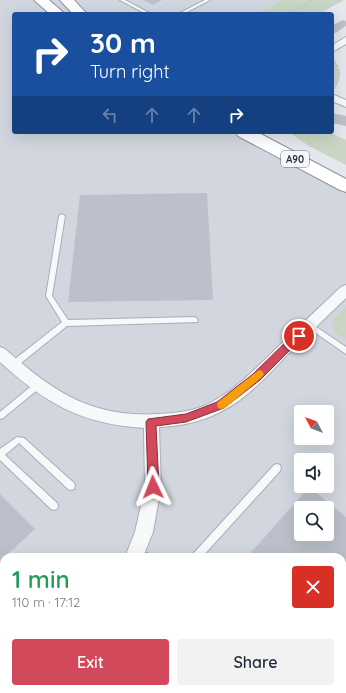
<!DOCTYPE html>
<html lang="en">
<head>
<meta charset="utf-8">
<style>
	:root { --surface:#fff; --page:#f2f2f3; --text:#1f2937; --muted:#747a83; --accent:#d1495b }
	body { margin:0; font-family:Quicksand,sans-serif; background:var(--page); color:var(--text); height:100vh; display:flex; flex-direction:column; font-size:15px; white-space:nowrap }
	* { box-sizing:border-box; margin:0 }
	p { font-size:13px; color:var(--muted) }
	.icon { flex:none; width:22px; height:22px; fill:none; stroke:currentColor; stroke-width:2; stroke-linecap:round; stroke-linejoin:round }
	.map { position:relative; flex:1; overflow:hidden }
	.side { position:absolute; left:0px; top:553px; width:346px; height:140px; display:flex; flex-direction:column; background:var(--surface); border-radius:12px 12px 0 0; box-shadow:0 4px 16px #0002 }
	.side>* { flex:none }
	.guide { position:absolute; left:12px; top:12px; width:322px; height:122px; border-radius:4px; box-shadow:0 4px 16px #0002; background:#1a4fa0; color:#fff; overflow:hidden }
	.needle { width:26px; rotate:311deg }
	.tools { position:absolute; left:294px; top:405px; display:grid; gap:8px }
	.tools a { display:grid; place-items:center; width:40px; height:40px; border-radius:4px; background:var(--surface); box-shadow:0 4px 16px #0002; font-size:20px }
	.pin { position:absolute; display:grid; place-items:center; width:34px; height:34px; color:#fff; margin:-17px; border:2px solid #fff; border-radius:50%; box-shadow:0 1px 4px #0007 }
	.me { position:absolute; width:44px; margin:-22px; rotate:358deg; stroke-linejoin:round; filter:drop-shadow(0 0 3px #0008) }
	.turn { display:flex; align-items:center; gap:14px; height:84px; padding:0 12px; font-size:18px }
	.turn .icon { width:52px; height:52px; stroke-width:2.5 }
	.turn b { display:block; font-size:28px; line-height:34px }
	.lanes { display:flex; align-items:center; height:38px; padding:0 12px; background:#0003; justify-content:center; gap:20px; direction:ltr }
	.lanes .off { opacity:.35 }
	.round { display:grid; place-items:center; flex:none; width:42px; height:42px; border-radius:4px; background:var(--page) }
	.overview { display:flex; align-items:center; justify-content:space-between; height:68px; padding:0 12px }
	h1 { font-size:24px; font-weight:600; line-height:30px; color:#1e9e55 }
	.cta { display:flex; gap:8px; margin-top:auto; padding:8px 12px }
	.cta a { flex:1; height:46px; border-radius:4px; background:var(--accent); color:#fff; font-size:16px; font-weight:600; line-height:46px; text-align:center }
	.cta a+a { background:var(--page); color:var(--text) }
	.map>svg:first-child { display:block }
</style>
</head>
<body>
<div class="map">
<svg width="346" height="693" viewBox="0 0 346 693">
	<rect width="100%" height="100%" fill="#e4e7ec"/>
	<path fill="#d2d6de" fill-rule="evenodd" d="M0,0h282l-27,14h-241v118h231l101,53v508h-346zM301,412h26v26h-26zM301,460h26v26h-26zM301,508h26v26h-26zM4,557h338v132h-338z"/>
	<g fill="#c9d6c5">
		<path d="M282,0h62l-25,14h-64z"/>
		<path d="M332,57c10,15 10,19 1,34z"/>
		<path d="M289,132h40l17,8v25l-37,-19z"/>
		<path d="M346,306v34l-12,-8 -2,-12z"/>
	</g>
	<g fill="#bbc0ca" fill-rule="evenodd">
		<path d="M143,0h19l-9,5z"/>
		<path d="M343,20l3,1v5l-14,9v-13l3,2z"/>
		<path d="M332,113l14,3v10l-14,-3z"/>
		<path d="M207,193l6,107 -145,2 12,-107z"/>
		<path d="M309,487l37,30v176h-55l3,-4h48v-132h-95zM301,508h26v26h-26z"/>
		<path d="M0,494l35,35 -35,32z"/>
	</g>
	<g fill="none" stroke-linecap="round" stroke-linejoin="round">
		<defs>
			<g id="service">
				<path d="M120,0h5l26,14h-5z"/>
				<path d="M205,0h5l-27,14h-5z"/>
				<path d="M62,214l3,2 -13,80 16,24 127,-3 3,3 -1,2 -130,4 -51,41h-6l-1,-2 1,-2 52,-41 -16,-26 13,-80z"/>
				<path d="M309,322l37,25v7l-39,-27 -1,-2 1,-2z"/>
				<path d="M38,382l3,1 1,2 -1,2 -38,31 -3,1v-7l35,-29z"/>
				<path d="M17,437l7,1 50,45 1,3 -1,3 -3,1 -3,-1 -49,-46 -14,12 52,48 1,3 -1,3 -3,1 -3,-1 -51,-49v-11z"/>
				<path d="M277,464l3,1 1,3 -1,3 -78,86h-10l1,-3 81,-89z"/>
				<path d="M135,553h12l3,1 1,3h-20l1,-3z"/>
				<path d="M91,689h12l-2,4h-12z"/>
				<path d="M132,689h24l3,4h-24z"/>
			</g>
			<g id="minor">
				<path d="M346,37v7l-14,8v-7z"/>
				<path d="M332,94l14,6v7l-14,-6z"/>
				<path d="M346,285v13c-20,19 -39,38 -59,57 -19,20 -41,45 -67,57 -19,10 -40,14 -61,15l2,60 -8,45 -10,25h-18l10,-25 10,-45 -1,-59c-63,-4 -99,-25 -144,-66v-15l5,2c49,43 86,69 154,65 18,-1 37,-3 53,-12 26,-14 47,-37 68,-57 20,-20 41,-39 61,-58z"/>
				<path d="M6,689h22l-2,4h-22z"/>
			</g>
			<g id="trunk">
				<path d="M34,0h15l16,14h-15z"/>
				<path d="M60,0h14l13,14h-14z"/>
				<path d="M236,132h21l89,47v13l-6,-2 -102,-54z"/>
			</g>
		</defs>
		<use href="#service" stroke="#a9aeb7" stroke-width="2"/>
		<use href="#minor" stroke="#a9aeb7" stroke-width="2"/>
		<use href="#trunk" stroke="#8b94a3" stroke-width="2"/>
		<g stroke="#c2c5cb" stroke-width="1.5" stroke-dasharray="2 2" stroke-linecap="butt">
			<path d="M286,14l28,-14"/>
			<path d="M333,58c7,11 8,19 2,30"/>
		</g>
		<use href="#service" fill="#f7f8fa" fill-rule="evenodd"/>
		<use href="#minor" fill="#f7f8fa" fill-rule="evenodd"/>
		<use href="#trunk" fill="#fff" fill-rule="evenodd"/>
	</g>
	<path fill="#d1495b" stroke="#882f3b" d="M299,332l3,1 1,3 -1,2 -42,42 -36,28 -38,14 -30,4 3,61 -2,4 -4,1 -3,-1 -2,-4 -2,-65 2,-3 38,-5 31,-12 36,-28 42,-41z"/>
	<path fill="#f59e0b" d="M259,370l3,1 2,3 -2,3 -37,31 -4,1 -3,-1 -1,-3 1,-3z"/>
	<g text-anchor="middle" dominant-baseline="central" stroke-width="3.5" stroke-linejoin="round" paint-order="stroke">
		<rect fill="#f4f6f9" stroke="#676e7b" stroke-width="1" x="281" y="151" width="28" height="16" rx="3"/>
		<g font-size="10" font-weight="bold" fill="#2b3445">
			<text x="295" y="159">A90</text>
		</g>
	</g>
</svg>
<div class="tools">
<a><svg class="needle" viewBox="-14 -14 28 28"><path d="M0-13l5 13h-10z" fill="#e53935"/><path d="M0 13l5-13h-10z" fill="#747a83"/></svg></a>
<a><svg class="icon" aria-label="sound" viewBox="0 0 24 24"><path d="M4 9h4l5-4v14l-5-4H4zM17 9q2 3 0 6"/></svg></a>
<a><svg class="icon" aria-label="search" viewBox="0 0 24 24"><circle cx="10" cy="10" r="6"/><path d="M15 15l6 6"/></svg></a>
</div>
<div class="pin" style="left:299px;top:336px;background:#d93025"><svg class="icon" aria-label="arrive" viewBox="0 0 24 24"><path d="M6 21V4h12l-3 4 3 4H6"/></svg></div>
<svg class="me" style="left:153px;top:487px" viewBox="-20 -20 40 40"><path d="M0-17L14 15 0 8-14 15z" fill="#d1495b" stroke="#fff" stroke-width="4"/></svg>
<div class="guide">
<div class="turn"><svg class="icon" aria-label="right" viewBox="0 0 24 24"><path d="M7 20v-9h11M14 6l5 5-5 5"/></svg><div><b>30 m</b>Turn right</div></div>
<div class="lanes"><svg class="icon off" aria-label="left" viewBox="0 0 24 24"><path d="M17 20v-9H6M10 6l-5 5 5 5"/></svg><svg class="icon off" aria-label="ahead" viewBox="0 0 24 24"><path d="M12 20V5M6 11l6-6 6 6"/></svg><svg class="icon off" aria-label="ahead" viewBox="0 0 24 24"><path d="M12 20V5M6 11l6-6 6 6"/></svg><svg class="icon" aria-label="right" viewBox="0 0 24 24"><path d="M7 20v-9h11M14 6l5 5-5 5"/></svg></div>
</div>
<section class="side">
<div class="overview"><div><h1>1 min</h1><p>110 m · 17:12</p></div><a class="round" style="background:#d93025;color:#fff"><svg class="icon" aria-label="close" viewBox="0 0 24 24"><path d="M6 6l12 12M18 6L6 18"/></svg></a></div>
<div class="cta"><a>Exit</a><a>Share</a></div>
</section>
</div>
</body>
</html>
